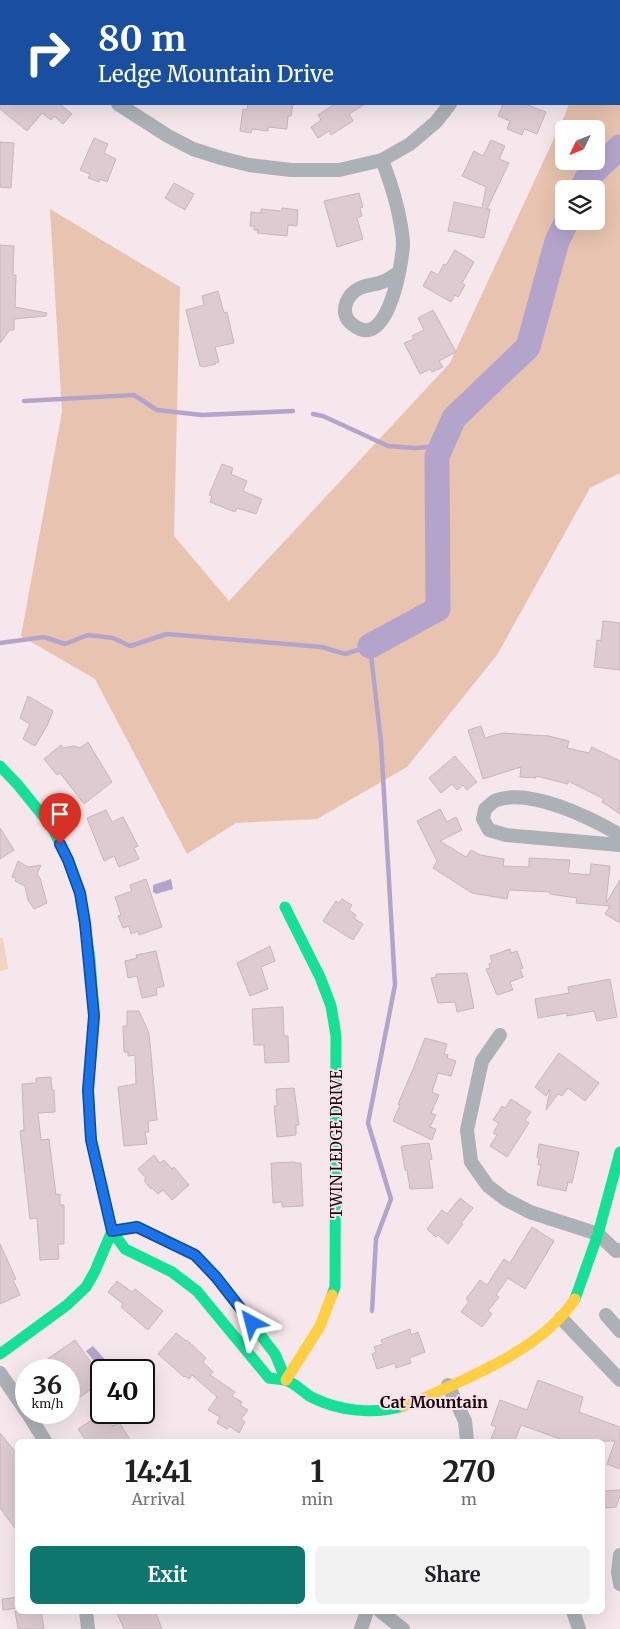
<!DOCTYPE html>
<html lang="en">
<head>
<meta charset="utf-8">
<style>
	:root { --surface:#fff; --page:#f2f2f2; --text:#202124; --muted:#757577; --accent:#0f766e }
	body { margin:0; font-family:Merriweather,serif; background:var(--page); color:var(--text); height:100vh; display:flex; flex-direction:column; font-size:19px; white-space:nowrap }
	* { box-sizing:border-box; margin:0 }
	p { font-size:16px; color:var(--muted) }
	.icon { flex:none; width:28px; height:28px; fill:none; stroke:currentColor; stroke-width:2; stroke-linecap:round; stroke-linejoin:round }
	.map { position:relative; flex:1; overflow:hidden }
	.sheet { position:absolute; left:15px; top:1439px; width:590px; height:175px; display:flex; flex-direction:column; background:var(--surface); border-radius:8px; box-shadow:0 5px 20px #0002 }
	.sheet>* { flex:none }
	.banner { position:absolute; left:0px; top:0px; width:620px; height:105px; box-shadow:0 5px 20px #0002; background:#1a4fa0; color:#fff; overflow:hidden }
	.needle { width:32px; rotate:227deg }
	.tools { position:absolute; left:555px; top:120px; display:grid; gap:10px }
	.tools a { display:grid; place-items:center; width:50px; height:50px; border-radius:8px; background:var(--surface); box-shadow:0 5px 20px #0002; font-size:25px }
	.speed { position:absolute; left:15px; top:1359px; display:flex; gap:10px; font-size:25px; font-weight:700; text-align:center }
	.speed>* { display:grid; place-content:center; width:65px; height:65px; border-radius:50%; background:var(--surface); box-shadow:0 5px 20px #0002; line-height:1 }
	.speed small { font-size:12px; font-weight:400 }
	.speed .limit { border:2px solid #111; border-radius:8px; background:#fff; color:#111 }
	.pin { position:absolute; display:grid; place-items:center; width:42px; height:42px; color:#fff; margin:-51px -21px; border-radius:50% 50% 50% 0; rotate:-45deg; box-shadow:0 0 5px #0007 }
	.pin .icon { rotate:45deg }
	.me { position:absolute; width:55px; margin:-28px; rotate:322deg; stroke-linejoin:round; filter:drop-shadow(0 0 4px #0008) }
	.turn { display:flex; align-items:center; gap:18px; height:105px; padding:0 15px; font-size:22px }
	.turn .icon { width:65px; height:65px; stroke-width:2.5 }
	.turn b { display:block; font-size:35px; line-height:42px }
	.eta { display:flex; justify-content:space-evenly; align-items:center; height:85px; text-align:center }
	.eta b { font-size:30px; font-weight:700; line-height:35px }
	.cta { display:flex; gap:10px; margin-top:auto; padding:10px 15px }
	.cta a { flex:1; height:58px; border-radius:8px; background:var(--accent); color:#fff; font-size:20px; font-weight:700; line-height:58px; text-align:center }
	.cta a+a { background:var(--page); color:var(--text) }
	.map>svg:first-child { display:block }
</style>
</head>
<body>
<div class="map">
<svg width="620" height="1629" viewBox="0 0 620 1629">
	<rect width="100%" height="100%" fill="#f5e7eb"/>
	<path fill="#f3d3c2" d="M0,938h3l5,31 -8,2z"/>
	<path fill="#e8c3af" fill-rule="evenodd" d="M604,0h16v473l-30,15 -93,167 -90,112 -90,52 -81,4 -49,31 -92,-175 -74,-43 41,-224 -12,-203 130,78 -6,249 55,65 221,-238 114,-246 5,-13h50v-103h-16zM564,129h32v32h-32zM564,189h32v32h-32z"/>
	<g fill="#b3a4cc">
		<path d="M171,879l2,10 -17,5 -3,-2v-7z"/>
		<path d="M93,1346l15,17 -8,6 -14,-18z"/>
	</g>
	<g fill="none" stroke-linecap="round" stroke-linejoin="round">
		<g stroke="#b3a4cc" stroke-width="4.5">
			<path d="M24,401l110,-6 23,15 45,5 91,-4"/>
			<path d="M313,414l10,2 65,30 27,2 26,-2"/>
			<path d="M0,643l44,-6 21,7 23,-9 25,3 17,8 37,-12 155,13 23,7 25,-8 11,96 14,243 -27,138 23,76 -15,40 -4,72"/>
		</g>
		<g stroke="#b3a4cc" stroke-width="25">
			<path d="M582,189l5,-11 33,-31"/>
			<path d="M370,646l68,-37 -1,-153 17,-38 74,-71 29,-106 10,-20"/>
		</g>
	</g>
	<g fill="#decbd1" stroke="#c8b6bc">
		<path d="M0,104h60l12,10 -9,10 -9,-8 -3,4 -9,-7 -15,18 -27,-22z"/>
		<path d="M248,104h45l-2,12h-3l-1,13 -19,-2v4l-16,-2 -1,4 -11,-2 3,-22 4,1z"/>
		<path d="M335,104h30l-16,10 4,7 -22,14 -2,-4 -11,7 -7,-11 10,-7 -3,-5z"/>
		<path d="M503,104h22l21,8 -9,22 -13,-5 -2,6 -15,-6 3,-8 -12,-5z"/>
		<path d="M94,138l14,6 -4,9 12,6 -9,23 -7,-3 -1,3 -11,-4 2,-4 -10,-4z"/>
		<path d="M491,140l14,6 -6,13 10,4 -22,46h3l-6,29 -36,-7 6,-29 28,6 4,-21 -24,-11 12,-25 9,5z"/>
		<path d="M0,142l14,1 -3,45 -11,-1z"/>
		<path d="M174,183l20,11 -9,16 -20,-12z"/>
		<path d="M359,193l4,14 -3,1 2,8 -5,2 6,21 -26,8 -13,-46z"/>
		<path d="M282,208l16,2 -1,16 -9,-1 -1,11 -30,-3 1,-3h-4v-4h-4l1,-14 10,1v-4l21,2z"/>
		<path d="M0,245l14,1 -1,29h3l-1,32 32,6 -1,3 -32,3v11h-4l-10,13z"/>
		<path d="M455,250l19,12 -12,21 3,2 -7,12 -3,-2 -4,7 -28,-16 8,-15 7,4 6,-11 2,1z"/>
		<path d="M218,291l6,22 3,-1 7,31 -19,4 4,15 -4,1 1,1 -13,3v-1h-3l-14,-56 18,-5 -2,-9z"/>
		<path d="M433,310l23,42 -17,9 4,6 -11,5 -2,-3 -10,5 -16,-31 10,-4 -2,-3 12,-6 -6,-12z"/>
		<path d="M222,464l11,4 -2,6 16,7 -4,10 19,8 -6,15 -19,-6 -2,4 -25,-10 2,-6 -3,-1z"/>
		<path d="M603,621l17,2v47l-26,-3 3,-27 4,1z"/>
		<path d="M28,696l25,15 -6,15 -12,20 -12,-7 7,-15 -10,-6z"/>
		<path d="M481,726l4,12 17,-5 47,3 20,5 -2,7 22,5 3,-6 28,14v53l-18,-12 2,-3 -36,-18v3l-32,-8v2l-16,-1 1,-10 -38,12 -15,-49z"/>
		<path d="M88,742l24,40 -28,22 -24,-31 -3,2 -13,-16 17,-14 2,3 11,-2 6,2z"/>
		<path d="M455,756l22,26 -10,8 -4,-5 -6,5 -5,-6 -11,9 -12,-15z"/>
		<path d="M440,809l7,13 9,-5 6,13 -22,11 26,16 5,-7 9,5 24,4 -1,7 26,1v-9l41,2 -2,13 22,2 1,-11 19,2 -4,37 14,-23v43l-15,-9 5,-8 -34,-3 1,-5 -27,-4v-2l-41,-2 -2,9 -35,-6 -39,-25 4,-7 -20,-40z"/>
		<path d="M106,810l6,12 11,-5 15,29 -4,2 5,11 -20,8 -5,-11 -10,5 -17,-43z"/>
		<path d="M0,828l14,22 -14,9z"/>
		<path d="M18,861l10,6 13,-2 -4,9 3,4 7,25 -13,6 -6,-9 -3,-14 -10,-5 1,-3 -4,-1z"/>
		<path d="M146,879l16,48 -23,8 -1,-4 -7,3 -2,-8 -6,2 -5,-12 3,-1 -6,-18 17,-6 -2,-6z"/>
		<path d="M342,899l10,6 -3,5 7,5 -2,3 9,6 -10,16 -30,-19 13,-20 3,2z"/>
		<path d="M270,946l5,15 -14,6 7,22 -18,7 -13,-33z"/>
		<path d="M510,949l1,4 6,-2 6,17 -3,1 3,8 -13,5 3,8 -16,5 -11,-26 4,-1 -1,-4 3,-2 -2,-6z"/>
		<path d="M156,951l8,35 -8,2 1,7 -15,3 -5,-22 -9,2 -3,-17 12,-3 -1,-3z"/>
		<path d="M467,973l7,35 -17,4 -2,-10 -17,1 -7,-25 5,-1v-3z"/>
		<path d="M610,979l7,38 -20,4 -3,-10 -27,5v-3l-29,5 -3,-19 34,-6 -1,-6z"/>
		<path d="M283,1007l1,29h4l1,26 -24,1 -1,-18h-10l-2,-36z"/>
		<path d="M127,1011h12l10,22 8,87 -9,1 1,11h-4l2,12 -23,2 -6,-59 18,-3 -1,-29 -7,1v-4h-4l-1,-26h4z"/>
		<path d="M425,1038l22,6 -3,10 4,1 -1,3 9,3 -5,15 -13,-3 -6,19 7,3 -8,18 5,2 -6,12 6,2 -4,11 -39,-19 7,-16 -2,-1 16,-37z"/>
		<path d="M559,1053l40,30 -14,18 -17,-13 -6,8 -4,-2 -12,16 4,-21 -4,7 -11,-9z"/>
		<path d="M51,1077l1,13h2l1,22 -17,1 3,27 8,-1 7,56 4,-1v11h4v39h-6l1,15 -19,1 -3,-42 -7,1 -10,-88 4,-1 -2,-46 14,-1v-5z"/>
		<path d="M294,1088l5,37h-3v10l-19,2 -3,-31h3l-1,-17z"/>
		<path d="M511,1099l20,13 -6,8 4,3 -22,34 -17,-11 7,-11 -4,-2 6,-10 -6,-3 9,-14 3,2z"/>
		<path d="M429,1143l3,16 -3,1 4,28 -23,1 -3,-19h-2l-4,-24z"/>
		<path d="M539,1144l40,8 -7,31 -4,-1 -2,9 -29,-6 4,-20h-3l1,-7 -2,-1z"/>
		<path d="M154,1155l6,8 4,-3 8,9 2,-2 15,18 -17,15 -9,-10 -5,4 -6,-6 -1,1 -7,-8 2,-3 -8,-9z"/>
		<path d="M295,1162v1h6l2,43 -21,1v-5l-9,1 -2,-40z"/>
		<path d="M460,1198l13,10 -12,15 2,1 -15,20 -10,-9 -2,2 -9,-8 15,-19 5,4z"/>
		<path d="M532,1227l22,14 -29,48 -17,-11 -12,17 3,2 -11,14 4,3 -10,13 -21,-15 8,-11 -3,-2 14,-19 7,5 17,-26 6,4z"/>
		<path d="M0,1244l16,35 -3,1 7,15 -20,9z"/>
		<path d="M117,1281l15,11 3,-3 28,22 -15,19 -27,-23 2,-3 -15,-12z"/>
		<path d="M410,1329l1,6 7,-3 7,20 -16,6 2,5 -15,5 -1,-5 -18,6 -5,-15 4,-2 -2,-5 9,-3 -2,-4z"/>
		<path d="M176,1333l10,8 1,-1 19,18 -3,4 10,10 -3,3 25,17 -3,4 10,6 -2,3 8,5 -7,9 4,3 -6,11 -10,-7 -2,3 -10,-6 3,-6 -12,-7 9,-13 -25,-22 -3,4 -4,-3 -1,1 -26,-23z"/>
		<path d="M75,1340l26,36v6l-25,18 -7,-10v-20h-37z"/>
		<path d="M538,1380l45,17 -4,15 41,15v42l-13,-5 8,-23h-49l-45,-16 -6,16h-25l6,-14 -5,-2 9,-25 27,10z"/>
		<path d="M104,1412l9,14 6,-4 12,19h-45l-8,-12z"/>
		<path d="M0,1433l18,22v77l-18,-24z"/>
		<path d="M620,1490v6l-4,11 -14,1v-17z"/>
		<path d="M18,1597v11l-15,2 -1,-11z"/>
		<path d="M15,1611h26l3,18h-26z"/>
		<path d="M116,1611h39l7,18h-38z"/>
	</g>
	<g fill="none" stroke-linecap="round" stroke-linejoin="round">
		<g stroke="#abb1b6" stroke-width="14">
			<path d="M493,1v-1"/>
			<path d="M118,104l50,32 25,13 28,9 28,7 42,5h48l43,-10 28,-16 26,-22 14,-18"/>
			<path d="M382,160c9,23 15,41 19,66 1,6 2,13 2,19 -1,19 -14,96 -43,84 -4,-2 -9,-5 -12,-9 -8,-12 1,-27 12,-32 6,-3 15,-3 22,-6 6,-2 11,-6 17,-10"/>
			<path d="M620,835c-29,-17 -89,-47 -123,-35 -4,1 -8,6 -12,9l-2,10 6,11 17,5 114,10"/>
			<path d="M500,1035l-18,26 -15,69 4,32 17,24 17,13 25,13 68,22 18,17 4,-1"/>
			<path d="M606,1315l14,16"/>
			<path d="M561,1318l59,62"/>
			<path d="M0,1373l26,38"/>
			<path d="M448,1385l17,36 2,20"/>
			<path d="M27,1412l18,29"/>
			<path d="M620,1555l-2,17 2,12"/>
			<path d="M86,1611l2,18"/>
			<path d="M380,1611l23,18"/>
			<path d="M573,1611l6,18"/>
			<path d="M361,1629l6,-18"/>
		</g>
		<g stroke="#16e098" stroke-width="11">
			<path d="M38,1l1,-1"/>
			<path d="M0,766l18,19 34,42 16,33 12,33 10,65 4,58 -6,74 3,50 21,91 -17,40 -9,16 -19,18 -67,49"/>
			<path d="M285,907l35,70 11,29 5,30 -1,251 -3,8"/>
			<path d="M575,1299l23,-65 22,-82"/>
			<path d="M286,1380l-11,-26 -59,-77 -21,-22 -58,-28 -25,4 13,18 47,23 25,19 72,87c5,1 11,1 16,2 9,2 18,12 26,17 28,14 63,18 92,9"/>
		</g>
		<g stroke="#ffcf43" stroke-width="11">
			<path d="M0,67l1,-2"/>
			<path d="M286,1380l34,-54 12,-31"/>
			<path d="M403,1406l8,-2c55,-26 130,-53 164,-105"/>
		</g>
	</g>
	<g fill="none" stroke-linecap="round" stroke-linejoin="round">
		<defs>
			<path id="route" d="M60,844l8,16 12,33 5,30 9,93 -6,74 3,50 21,91 25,-4 58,28 21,22 36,46"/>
		</defs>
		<use href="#route" stroke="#114b97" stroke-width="12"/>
		<use href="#route" stroke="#1a73e8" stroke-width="9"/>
	</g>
	<g text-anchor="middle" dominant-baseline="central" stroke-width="4" stroke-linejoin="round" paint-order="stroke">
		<g font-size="15" fill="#18050c" stroke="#fbe1e9">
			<text transform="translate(336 1144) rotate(-90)">TWIN LEDGE DRIVE</text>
		</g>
		<g font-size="16" font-weight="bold" fill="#18050c" stroke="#fbe1e9">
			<text x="434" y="1402">Cat Mountain</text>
		</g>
	</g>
</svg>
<div class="tools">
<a><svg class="needle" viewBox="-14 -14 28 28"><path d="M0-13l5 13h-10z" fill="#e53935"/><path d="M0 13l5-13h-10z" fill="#757577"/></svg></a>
<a><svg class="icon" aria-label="layers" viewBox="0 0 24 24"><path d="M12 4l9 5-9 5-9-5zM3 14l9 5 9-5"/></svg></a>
</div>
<div class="speed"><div>36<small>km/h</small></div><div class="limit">40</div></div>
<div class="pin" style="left:60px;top:844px;background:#d93025"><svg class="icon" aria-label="arrive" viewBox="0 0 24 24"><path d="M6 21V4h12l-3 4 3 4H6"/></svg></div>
<svg class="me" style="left:252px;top:1323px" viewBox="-20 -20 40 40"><path d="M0-17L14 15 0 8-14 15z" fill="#1a73e8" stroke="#fff" stroke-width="4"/></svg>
<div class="banner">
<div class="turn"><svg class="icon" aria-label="right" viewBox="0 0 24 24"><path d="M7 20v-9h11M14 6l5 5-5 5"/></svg><div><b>80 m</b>Ledge Mountain Drive</div></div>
</div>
<section class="sheet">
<div class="eta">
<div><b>14:41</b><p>Arrival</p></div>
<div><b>1</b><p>min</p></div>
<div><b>270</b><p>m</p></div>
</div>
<div class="cta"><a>Exit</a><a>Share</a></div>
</section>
</div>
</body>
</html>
